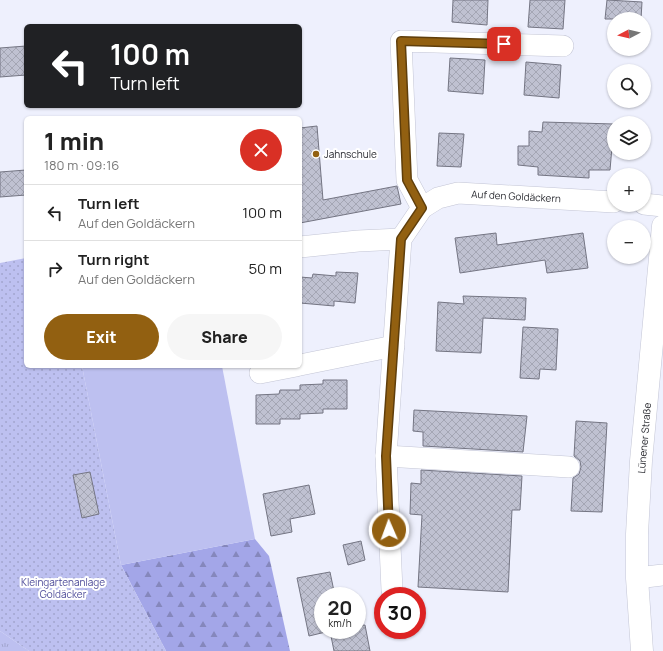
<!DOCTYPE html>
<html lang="en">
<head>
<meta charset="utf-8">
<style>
	:root { --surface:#fff; --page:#f6f6f6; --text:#222; --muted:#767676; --line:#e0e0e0; --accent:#926011 }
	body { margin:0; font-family:Manrope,sans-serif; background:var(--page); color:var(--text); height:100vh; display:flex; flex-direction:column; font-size:15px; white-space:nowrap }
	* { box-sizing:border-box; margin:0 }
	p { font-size:13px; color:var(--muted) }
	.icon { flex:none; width:22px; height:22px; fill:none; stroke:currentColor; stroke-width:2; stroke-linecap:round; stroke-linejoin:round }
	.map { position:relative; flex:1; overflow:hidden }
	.panel { position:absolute; left:24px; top:116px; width:278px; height:252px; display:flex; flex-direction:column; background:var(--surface); border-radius:6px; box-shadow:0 1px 3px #0004 }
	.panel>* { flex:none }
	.guide { position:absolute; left:24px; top:24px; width:278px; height:84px; border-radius:6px; box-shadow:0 1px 3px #0004; background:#202124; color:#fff; overflow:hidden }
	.needle { width:26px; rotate:263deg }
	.buttons { position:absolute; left:607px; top:12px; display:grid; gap:8px }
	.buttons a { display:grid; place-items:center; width:44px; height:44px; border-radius:50%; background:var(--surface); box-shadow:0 1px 3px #0004; font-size:20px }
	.speed { position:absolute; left:314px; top:587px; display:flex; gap:8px; font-size:20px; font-weight:700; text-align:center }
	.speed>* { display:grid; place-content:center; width:52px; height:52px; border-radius:50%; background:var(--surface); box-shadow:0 1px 3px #0004; line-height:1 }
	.speed small { font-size:10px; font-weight:400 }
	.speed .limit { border:6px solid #d22; background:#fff; color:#111 }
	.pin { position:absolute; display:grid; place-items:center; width:34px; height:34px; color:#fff; margin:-17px; border-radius:8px; box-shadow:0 2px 6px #0006 }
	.me { position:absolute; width:44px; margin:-22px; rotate:358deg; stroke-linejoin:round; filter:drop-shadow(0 0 3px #0008) }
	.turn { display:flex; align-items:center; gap:14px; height:84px; padding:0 20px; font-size:18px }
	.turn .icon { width:52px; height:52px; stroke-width:2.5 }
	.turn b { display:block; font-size:28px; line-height:34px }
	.round { display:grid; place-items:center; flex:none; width:42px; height:42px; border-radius:21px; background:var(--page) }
	.headline { display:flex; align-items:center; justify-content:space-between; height:68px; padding:0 20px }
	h1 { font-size:24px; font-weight:800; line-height:30px }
	.cta { display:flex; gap:8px; margin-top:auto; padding:8px 20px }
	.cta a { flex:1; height:46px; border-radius:24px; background:var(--accent); color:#fff; font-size:16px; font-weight:800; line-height:46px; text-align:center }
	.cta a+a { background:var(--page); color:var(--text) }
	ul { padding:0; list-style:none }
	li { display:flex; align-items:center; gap:12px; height:56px; padding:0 20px; border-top:1px solid var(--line) }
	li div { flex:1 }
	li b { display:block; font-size:15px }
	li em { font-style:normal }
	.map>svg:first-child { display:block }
</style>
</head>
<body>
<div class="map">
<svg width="663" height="651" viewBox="0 0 663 651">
	<defs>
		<pattern id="grass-tufts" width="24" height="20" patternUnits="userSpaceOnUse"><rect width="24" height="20" fill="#bdc0f0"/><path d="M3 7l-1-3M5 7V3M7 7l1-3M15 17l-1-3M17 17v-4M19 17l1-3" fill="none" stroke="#a2a5ce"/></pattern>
		<pattern id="forest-firs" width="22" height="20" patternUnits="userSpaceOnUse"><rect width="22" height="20" fill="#a3a6e8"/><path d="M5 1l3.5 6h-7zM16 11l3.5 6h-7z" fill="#8587bc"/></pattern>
		<pattern id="park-dots" width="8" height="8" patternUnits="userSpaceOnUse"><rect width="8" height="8" fill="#bdc0f0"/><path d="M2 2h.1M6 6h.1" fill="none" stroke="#a2a5ce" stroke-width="1.8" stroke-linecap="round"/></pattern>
		<pattern id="building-cross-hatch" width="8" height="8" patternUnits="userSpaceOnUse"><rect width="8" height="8" fill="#bfc1d1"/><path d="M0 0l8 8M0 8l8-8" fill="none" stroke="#a4a6b4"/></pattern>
	</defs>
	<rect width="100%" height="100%" fill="#eef0fd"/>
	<path fill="url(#grass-tufts)" d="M0,631l29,20h-29z"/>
	<path fill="url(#forest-firs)" d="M255,539l14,17 21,95h-124l-45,-86z"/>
	<path fill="url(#park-dots)" d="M26,258v108h56l39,199 45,86h-137l-29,-20v-368z"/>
	<path fill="#bdc0f0" d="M82,366h140l33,173 -134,26z"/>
	<g fill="url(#building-cross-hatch)" stroke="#747583">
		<path d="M453,0h35l-1,25 -35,-3z"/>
		<path d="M530,0h35l-2,29 -35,-2z"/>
		<path d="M607,0l35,2 -1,17h-36z"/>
		<path d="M26,46v29l-26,2v-29z"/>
		<path d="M450,58l35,2 -2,34 -35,-3z"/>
		<path d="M526,62l35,3 -2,33 -35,-3z"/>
		<path d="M543,122l71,2 -4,46h-21v8l-51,-3v-8l-20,-2v-19h11v-15l13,1z"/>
		<path d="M317,126l6,74 74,-14 4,18 -101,19v-95z"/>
		<path d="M439,133l25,1 -3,33 -24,-1z"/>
		<path d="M26,170v25l-26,2v-25z"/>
		<path d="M496,233l1,12 86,-12 5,35 -41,5 -2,-13 -85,13 -5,-35z"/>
		<path d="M336,272l22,1 -3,30 -21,-2v5l-34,-3v-26l12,1 1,-4 23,2z"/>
		<path d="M463,296l63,2 -1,22 -42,-2 -2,35 -45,-2 2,-49 26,2z"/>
		<path d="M523,327l35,2 -2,41 -16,-1 -1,10 -19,-1z"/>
		<path d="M323,380h24v29h-24v4l-23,1v5h-20v5h-24v-29l23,-1 1,-4h20v-5l23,-1z"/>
		<path d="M414,410l113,6 -4,36 -100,-6v-14l-10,-1z"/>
		<path d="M576,421l31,2 -5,89 -31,-1 2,-33 6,-4 2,-7 -1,-6 -6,-5z"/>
		<path d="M421,470l101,6 -2,34h-8l-4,82 -90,-5 4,-72 -12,-1 1,-31 10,1z"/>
		<path d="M90,472l9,42 -17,4 -9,-43z"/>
		<path d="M309,485l6,29 -25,5 2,13 -21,4 -8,-42z"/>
		<path d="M361,541l4,19 -17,5 -5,-20z"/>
		<path d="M330,572l5,24h-12v34h34v-4l8,-1 5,26h-36l-4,-20 -21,5 -12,-58z"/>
	</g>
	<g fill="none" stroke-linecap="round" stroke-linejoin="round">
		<defs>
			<g id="minor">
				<path d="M644,204l19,2"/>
				<path d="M422,208l-15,-28 -6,-139 162,5"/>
				<path d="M300,247l58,-6 43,-2"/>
				<path d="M300,365l94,-19"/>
				<path d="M260,373l36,-7"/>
				<path d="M386,456l183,11"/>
				<path d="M637,578l26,-3"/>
				<path d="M392,590l-6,-134 15,-217 21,-31 16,-10 20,-5 156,9"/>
			</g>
			<path id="secondary" d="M642,651l-5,-73v-44l4,-73 22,-235"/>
		</defs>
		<use href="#minor" stroke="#c3c5d5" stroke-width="22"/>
		<use href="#secondary" stroke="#c3c5d5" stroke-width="23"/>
		<use href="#minor" stroke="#fff" stroke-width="21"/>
		<use href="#secondary" stroke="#fff" stroke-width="22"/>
	</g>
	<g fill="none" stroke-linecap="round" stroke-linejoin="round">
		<defs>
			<path id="route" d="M389,530l-3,-74 15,-217 21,-31 -15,-28 -6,-139 103,3"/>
		</defs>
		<use href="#route" stroke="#5f3e0b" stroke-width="10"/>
		<use href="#route" stroke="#926011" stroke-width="7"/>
	</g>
	<circle fill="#926011" stroke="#fff" stroke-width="1.5" cx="316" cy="154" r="4"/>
	<g text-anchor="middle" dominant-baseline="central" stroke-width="4" stroke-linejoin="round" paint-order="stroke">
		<g font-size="10" fill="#28292f" stroke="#fff" text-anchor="start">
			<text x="324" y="154">Jahnschule</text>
		</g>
		<g font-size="10" fill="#28292f" stroke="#fff">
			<text transform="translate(516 196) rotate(3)">Auf den Goldäckern</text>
			<text transform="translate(644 438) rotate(-85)">Lünener Straße</text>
		</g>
		<g font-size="10" fill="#4d4b99" stroke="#fff">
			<text x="63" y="582">Kleingartenanlage<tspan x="63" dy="12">Goldäcker</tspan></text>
		</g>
	</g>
</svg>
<div class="buttons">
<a><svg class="needle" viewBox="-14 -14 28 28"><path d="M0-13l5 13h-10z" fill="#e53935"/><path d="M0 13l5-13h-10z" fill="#767676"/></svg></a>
<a><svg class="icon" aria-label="search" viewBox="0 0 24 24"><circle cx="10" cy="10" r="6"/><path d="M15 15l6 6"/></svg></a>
<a><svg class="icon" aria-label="layers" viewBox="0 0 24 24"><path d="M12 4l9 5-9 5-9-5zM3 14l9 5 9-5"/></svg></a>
<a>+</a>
<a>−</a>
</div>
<div class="speed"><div>20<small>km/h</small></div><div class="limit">30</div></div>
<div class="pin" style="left:504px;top:44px;background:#d93025"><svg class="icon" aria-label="arrive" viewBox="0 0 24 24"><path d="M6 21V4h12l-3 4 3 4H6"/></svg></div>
<svg class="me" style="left:389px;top:530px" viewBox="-20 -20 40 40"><circle r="17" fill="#926011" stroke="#fff" stroke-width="3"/><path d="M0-11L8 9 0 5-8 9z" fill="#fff"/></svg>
<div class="guide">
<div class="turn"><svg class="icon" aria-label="left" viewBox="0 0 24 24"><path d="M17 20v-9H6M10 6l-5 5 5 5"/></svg><div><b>100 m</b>Turn left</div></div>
</div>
<section class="panel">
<div class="headline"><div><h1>1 min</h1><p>180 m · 09:16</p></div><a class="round" style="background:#d93025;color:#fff"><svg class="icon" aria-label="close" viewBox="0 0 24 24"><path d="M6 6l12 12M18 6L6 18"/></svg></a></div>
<ul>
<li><svg class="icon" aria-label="left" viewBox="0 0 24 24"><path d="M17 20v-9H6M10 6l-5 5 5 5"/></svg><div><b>Turn left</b><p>Auf den Goldäckern</p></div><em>100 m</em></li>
<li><svg class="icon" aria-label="right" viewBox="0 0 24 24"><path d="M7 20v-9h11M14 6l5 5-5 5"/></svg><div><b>Turn right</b><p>Auf den Goldäckern</p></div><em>50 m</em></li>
</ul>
<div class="cta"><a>Exit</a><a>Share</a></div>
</section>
</div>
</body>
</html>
